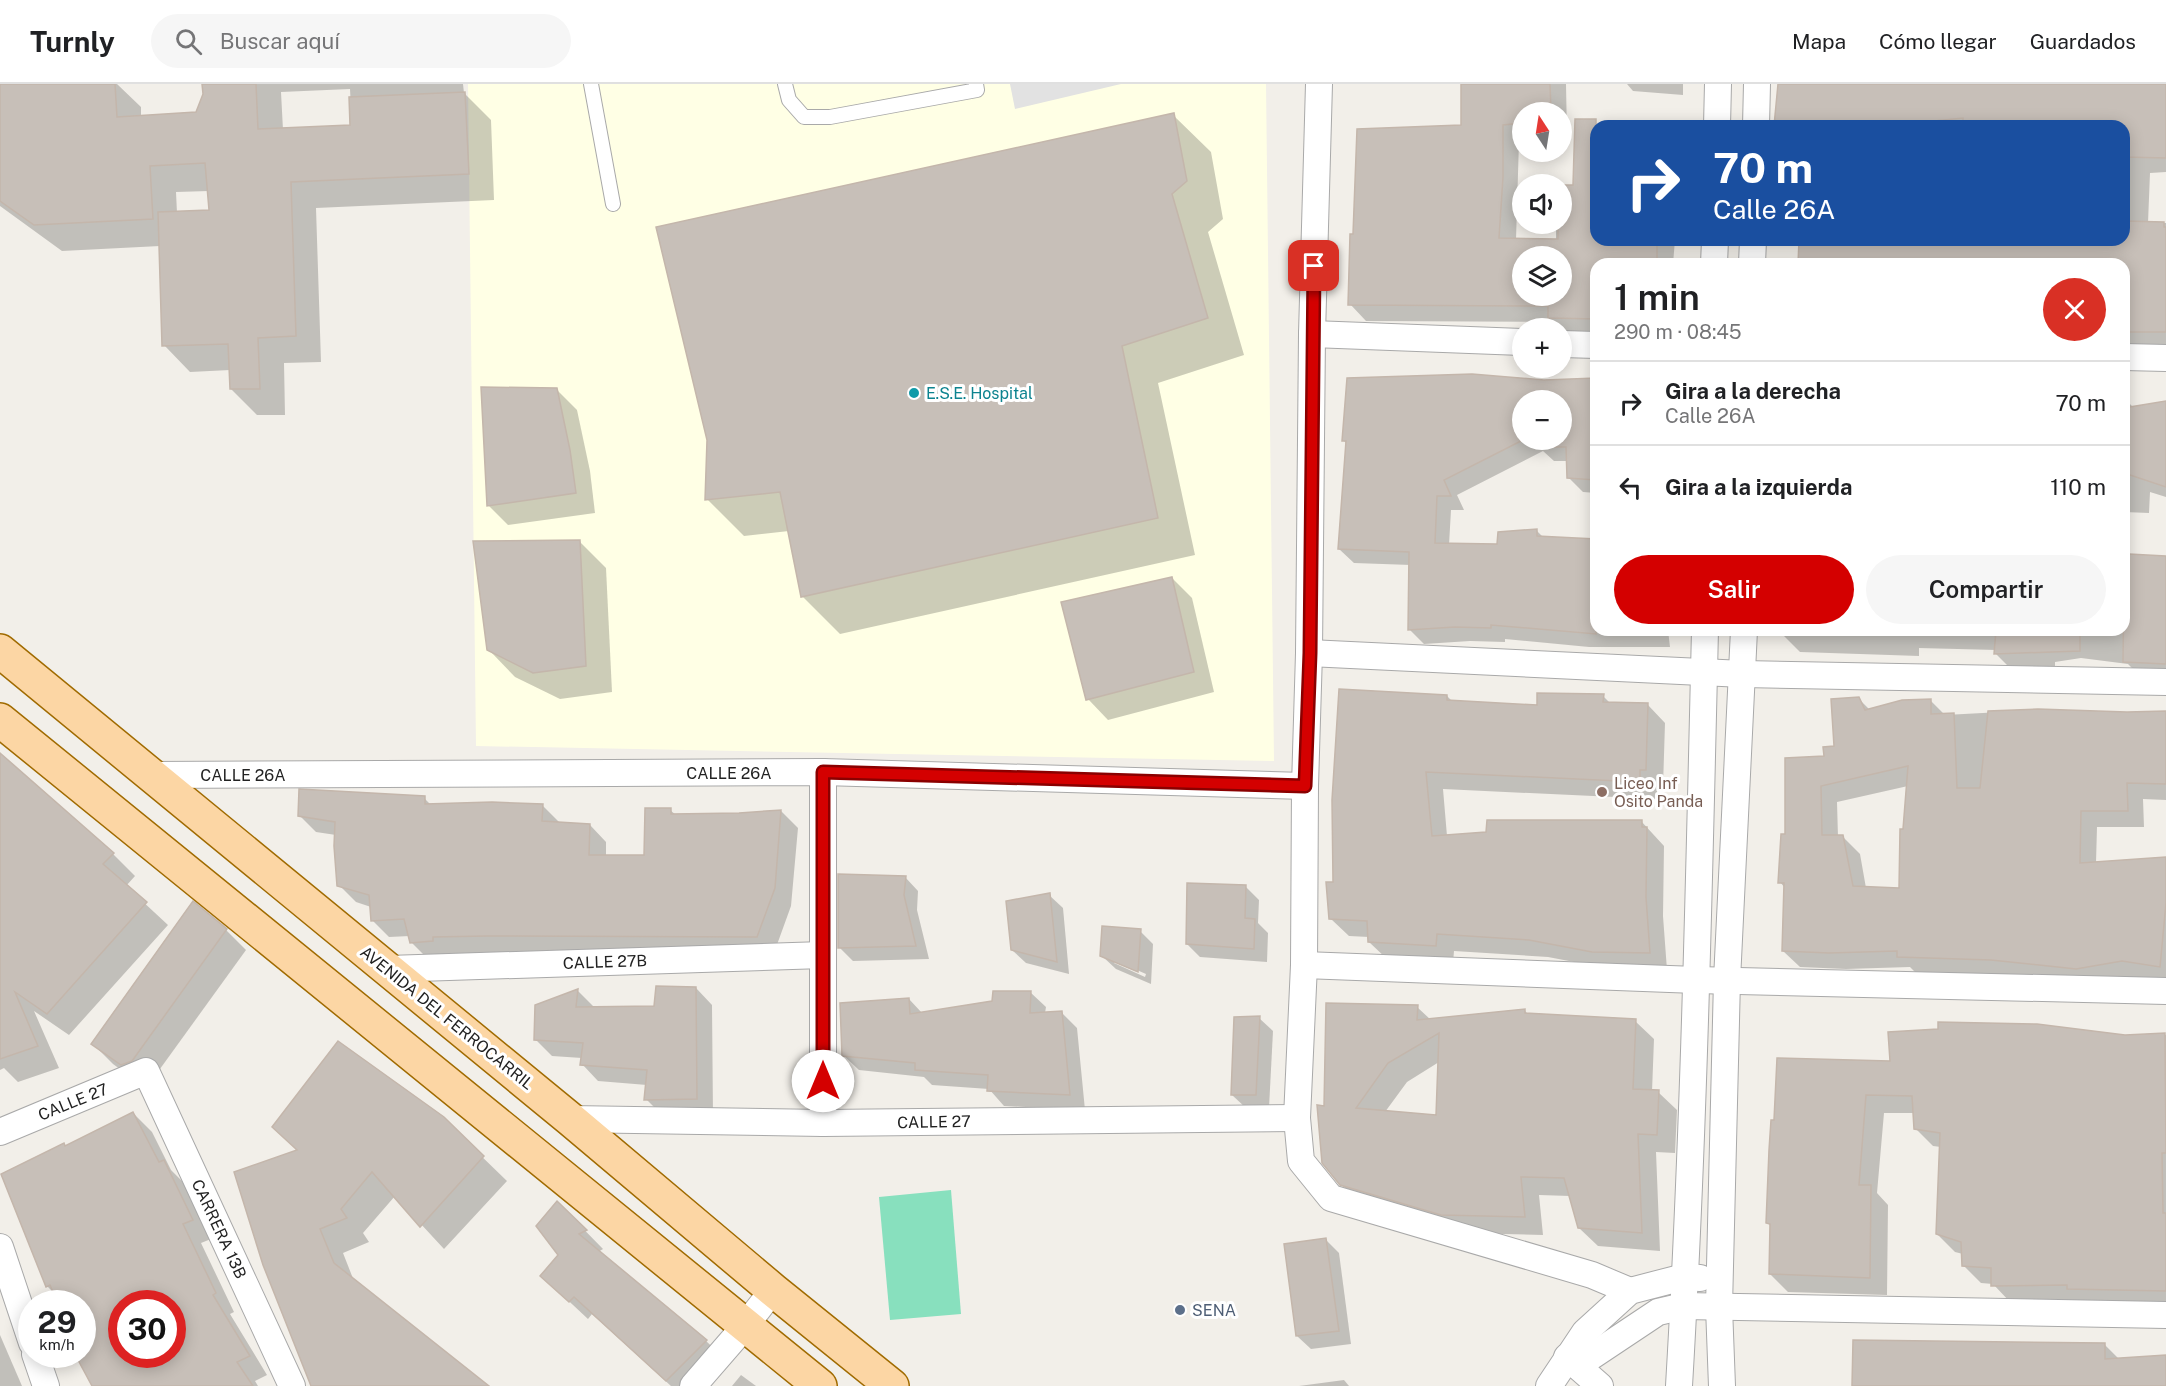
<!DOCTYPE html>
<html lang="es">
<head>
<meta charset="utf-8">
<style>
	:root { --surface:#fff; --page:#f6f6f6; --text:#202124; --muted:#757577; --line:#e0e0e0; --accent:#d40000 }
	body { margin:0; font-family:"Public Sans",sans-serif; background:var(--page); color:var(--text); height:100vh; display:flex; flex-direction:column; font-size:22px; white-space:nowrap }
	* { box-sizing:border-box; margin:0 }
	p { font-size:20px; color:var(--muted) }
	.icon { flex:none; width:33px; height:33px; fill:none; stroke:currentColor; stroke-width:2; stroke-linecap:round; stroke-linejoin:round }
	.map { position:relative; flex:1; overflow:hidden }
	.panel { position:absolute; left:1590px; top:174px; width:540px; height:378px; display:flex; flex-direction:column; background:var(--surface); border-radius:18px; box-shadow:0 3px 15px #0003 }
	.panel>* { flex:none }
	.guide { position:absolute; left:1590px; top:36px; width:540px; height:126px; border-radius:18px; box-shadow:0 3px 15px #0003; background:#1a4fa0; color:#fff; overflow:hidden }
	.needle { width:39px; rotate:348deg }
	.tools { position:absolute; left:1512px; top:18px; display:grid; gap:12px }
	.tools a { display:grid; place-items:center; width:60px; height:60px; border-radius:50%; background:var(--surface); box-shadow:0 3px 15px #0003; font-size:30px }
	.speed { position:absolute; left:18px; top:1206px; display:flex; gap:12px; font-size:30px; font-weight:700; text-align:center }
	.speed>* { display:grid; place-content:center; width:78px; height:78px; border-radius:50%; background:var(--surface); box-shadow:0 3px 15px #0003; line-height:1 }
	.speed small { font-size:15px; font-weight:400 }
	.speed .limit { border:9px solid #d22; background:#fff; color:#111 }
	.pin { position:absolute; display:grid; place-items:center; width:51px; height:51px; color:#fff; margin:-26px; border-radius:12px; box-shadow:0 3px 9px #0006 }
	.me { position:absolute; width:66px; margin:-33px; rotate:0deg; stroke-linejoin:round; filter:drop-shadow(0 0 4px #0008) }
	.turn { display:flex; align-items:center; gap:21px; height:126px; padding:0 24px; font-size:27px }
	.turn .icon { width:78px; height:78px; stroke-width:2.5 }
	.turn b { display:block; font-size:42px; line-height:51px }
	.round { display:grid; place-items:center; flex:none; width:63px; height:63px; border-radius:32px; background:var(--page) }
	.summary { display:flex; align-items:center; justify-content:space-between; height:102px; padding:0 24px }
	h1 { font-size:36px; font-weight:600; line-height:45px }
	.action { display:flex; gap:12px; margin-top:auto; padding:12px 24px }
	.action a { flex:1; height:69px; border-radius:36px; background:var(--accent); color:#fff; font-size:24px; font-weight:600; line-height:69px; text-align:center }
	.action a+a { background:var(--page); color:var(--text) }
	ul { padding:0; list-style:none }
	li { display:flex; align-items:center; gap:18px; height:84px; padding:0 24px; border-top:2px solid var(--line) }
	li div { flex:1 }
	li b { display:block; font-size:22px }
	li em { font-style:normal }
	header { display:flex; align-items:center; gap:36px; box-sizing:border-box; height:84px; padding:0 30px; background:var(--surface); border-bottom:2px solid var(--line) }
	header strong { font-size:28px }
	nav { display:flex; gap:33px; margin-inline-start:auto; font-size:21px }
	.search { width:420px; height:54px; background:var(--page); display:flex; align-items:center; gap:15px; box-sizing:border-box; padding:0 21px; border-radius:33px; color:var(--muted); font-size:22px }
	.map>svg:first-child { display:block }
</style>
</head>
<body>
<header>
<strong>Turnly</strong>
<div class="search"><svg class="icon" aria-label="search" viewBox="0 0 24 24"><circle cx="10" cy="10" r="6"/><path d="M15 15l6 6"/></svg>Buscar aquí</div>
<nav><a>Mapa</a><a>Cómo llegar</a><a>Guardados</a></nav>
</header>
<div class="map">
<svg width="2166" height="1302" viewBox="0 0 2166 1302">
	<rect width="100%" height="100%" fill="#f2efe9"/>
	<path fill="#ffffe5" d="M468,0h798l8,677 -798,-15z"/>
	<path fill="#88e0be" d="M951,1106l10,124 -71,6 -11,-123z"/>
	<path fill="#e2e2e2" d="M1010,0h111l-106,25z"/>
	<g fill="#0003" fill-rule="evenodd">
		<path d="M0,0h117l24,23v10l56,-3 7,-20v-10h259l1,9 27,27 3,80 -178,8 5,154 -37,1 1,52h-28l-26,-26 -1,-19 -40,2 -26,-27 -4,-99 -98,5 -62,-45zM350,5l2,38 -69,3 -2,-38zM209,107l1,21 -33,1 -1,-21z"/>
		<path d="M1462,0h104l1,52 -5,1v-25h-40v29h-3l-3,99h40v-16h6v-37h12l22,-50v103h79l-2,24h-77v70h-30l-12,-12 -188,-1 -16,-17 4,-69 108,-109zM1522,172h40v40h-40z"/>
		<path d="M1627,0h56v11l-50,-4z"/>
		<path d="M1778,0h388v88l-16,1 -2,50h18v123l-42,-2v-80h-325l2,-20 -3,-4h326v-114h-349z"/>
		<path d="M1173,31l38,37 12,67 -15,13 36,123 -86,28 37,172 -355,79 -38,-38 -13,-65 -45,5 -37,-37z"/>
		<path d="M1596,296v113l-13,-1 -15,-15v-16h-14l-11,-10 -86,44 7,15h-13l-2,35 49,1 39,-15 7,7 52,3v89h72l2,17h-81l-84,-8v3l-35,-1 -46,3 -14,-14 1,-65 -57,-2 -15,-14 8,-105 -4,-4 201,-58zM1522,316h40v40h-40z"/>
		<path d="M557,306l20,20 13,61 5,42 -87,12 -20,-20z"/>
		<path d="M2124,314l10,10 32,-5v94l-16,-5 -1,21 -25,-1z"/>
		<path d="M579,457l27,27 6,124 -52,7 -45,-22 -26,-27z"/>
		<path d="M2124,472l42,2v121l-25,-2 -13,-13 -47,-6 -26,4v6l-44,1 -16,-16 1,-3 -77,-2v8l-119,-4 -16,-16v-6h340z"/>
		<path d="M1172,494l20,20 22,94 -106,28 -20,-21z"/>
		<path d="M1447,612l6,6 85,5 65,-11 8,8 37,1 17,18 -2,64h-6v12l-214,-10 4,47 194,-15 23,25 -1,70 4,54 -56,-1 -63,-12 -94,-6 -1,12 -66,-4 -18,-17v-5l-20,-1 -18,-17 4,-35z"/>
		<path d="M1859,615l11,11 60,-10 15,15 93,-5 128,3v87l-23,-1 1,28h-47l-1,36 70,-4v123l-27,-5 -45,8 -178,-12 -6,-6 -64,2 -46,-2 -17,-16 2,-63 -5,-6 7,-47 38,-77 10,-11zM1908,702l-8,104 -34,-2 -6,-34 -17,-17h-5l-1,-35z"/>
		<path d="M0,671l113,99 22,22 -9,10 42,39 -99,110 -35,-24 25,57 -41,14 -14,-14 -4,2z"/>
		<path d="M424,714l8,8 110,-1 17,17 31,3 16,17v14h40l24,-46 6,5 64,-1 41,-3 17,17 -7,78 -17,47h-325v4l-21,2 -17,-17 -1,-6 -21,1 -17,-17 -1,-13 -15,-5 -17,-17 -3,-50 -20,-3 -17,-17z"/>
		<path d="M905,793l13,14 -1,19 12,49 -76,2 -13,-13z"/>
		<path d="M1245,802l14,14 -1,23 10,10 -1,29 -67,-5 -13,-13z"/>
		<path d="M1049,811l14,13 6,66 -43,-11 -14,-13z"/>
		<path d="M226,846l20,20 -94,130 -10,5 -29,-21 -20,-20z"/>
		<path d="M1140,847l13,13 -2,40 -35,-15 -14,-13zM1114,876l32,14 -1,3 -31,-14z"/>
		<path d="M696,904l16,17 1,110 -50,1 -17,-17 1,-14 -49,-4 -16,-17v-6l-30,-2 -17,-17 43,-48 16,16 61,1z"/>
		<path d="M1030,908l16,15 -1,6 16,-1 16,16 8,82 -81,-4 -15,-17 -57,-4 -8,-8 -65,-7 -16,-15 66,-56 13,14 72,-11z"/>
		<path d="M1417,923l14,13 94,-9 4,4 106,6 19,18 -2,53h6l19,18 -2,43 -19,-1 4,99 -62,-5 -19,-18 -9,-32 -31,-1 4,40 -82,-2 -101,-30 -19,-19 -16,-77zM1439,978l-2,54 -52,-4 22,-30z"/>
		<path d="M1259,934l14,13 -4,77h-23l-14,-13z"/>
		<path d="M2166,951v273l-155,-5 -18,-19 -12,-1 -18,-18v-11l-8,-2 -18,-18 4,-87 -8,-1 -18,-18 -1,-15h-30l-7,80 11,12 -1,90 -99,-3 -18,-18 1,-47 -3,-4 2,-73 122,-88 233,-26z"/>
		<path d="M133,1029l19,19 19,38 11,11 29,58 -10,4 33,69 -4,2 37,61 -12,6 3,5h-165l-12,-32 1,-50 -26,-9 -9,-9 16,-142 3,3zM122,1220h50v50h-50z"/>
		<path d="M443,1035l64,62 -63,68 -49,-53 -32,37 6,9 -26,11 11,28 133,105h-175l-76,-213z"/>
		<path d="M558,1119l45,46 -5,3 108,89 18,17 -28,28h-25l-79,-72 -4,5 -46,-43 18,-21z"/>
		<path d="M1326,1156l13,13 12,91 -40,5 -14,-13z"/>
		<path d="M0,1251l22,51h-22z"/>
		<path d="M2105,1261l14,14 47,-2v29h-312z"/>
		<path d="M741,1291l15,11h-24z"/>
		<path d="M1344,1296l5,6h-50z"/>
	</g>
	<g fill="#c7bfb8" stroke="#c4b6ab" stroke-width="1.5" fill-rule="evenodd">
		<path d="M0,0h115l2,33 79,-5 7,-18 -1,-10h54l2,45 92,-4 -1,-28 116,-5 4,82 -178,8 5,154 -38,2 2,51h-30l-2,-45 -66,2 -4,-134 51,-2 -4,-47 -55,3 3,53 -119,6 -34,-24z"/>
		<path d="M1461,0h89l1,28h-29v11l-19,2v52l-4,61 59,1v-15h4v-39h11l2,-66h21v121h61v24h-61v55l-48,-1v-12l-200,-1 2,-71h3l4,-105 104,-4zM1522,172h40v40h-40z"/>
		<path d="M1778,0h388v74l-42,-1v-31h-161v-8l-48,5v3h-141z"/>
		<path d="M1174,29l13,68 -15,13 36,124 -86,28 36,172 -357,79 -21,-105 -75,8 2,-60 -51,-213z"/>
		<path d="M2124,137l40,1v5h2v105h-42v-68h-326l1,-24h325z"/>
		<path d="M1472,290l72,6 52,-2v102l-29,-2 -1,-31h-29l1,-7h24v-40h-40l1,40 -79,40 7,16h-14l-2,47 62,1 1,-12 39,-3v7l59,3v95l-105,-9v3l-36,-1 -47,3 1,-78 -71,-3 8,-108h-4l5,-63z"/>
		<path d="M481,303l76,1 13,62 6,43 -89,13z"/>
		<path d="M2166,317v86l-42,-14v-65z"/>
		<path d="M580,456l6,126 -53,7 -46,-23 -14,-109z"/>
		<path d="M2129,470l37,2v108l-43,-2 1,-86h3z"/>
		<path d="M1172,493l22,95 -108,28 -25,-98z"/>
		<path d="M1996,546h84v21l-86,3z"/>
		<path d="M1339,605l108,6v5l90,5v-12l67,1 -1,8 45,1 -2,67h-6v12l-214,-10 6,64 54,-4 1,-12h155v7h5l-1,70 4,56 -58,-1 -63,-12 -92,-6 -1,12 -68,-4 -1,-21 -38,-2 -3,-37h7l-1,-82z"/>
		<path d="M1859,613l6,13 37,-10 29,-1v15l23,-1 3,75h23l8,-77 50,-2 89,3 39,-1v73l-39,-1 1,28h-47l-1,52 86,-6v46l-6,64 -38,-6 -46,8 -85,-9 -94,-3v-6l-68,2 -47,-2 2,-68h-6l3,-49h4v-76l39,-2 -1,-9 11,-1 -3,-47zM1908,682l-5,63h-3l-1,59 -46,-2 -10,-51h-21l-1,-49z"/>
		<path d="M0,669l114,100 -11,11 44,38 -100,112 -32,-22 23,54 -38,13z"/>
		<path d="M299,705l126,7v8l67,-2 51,2 -1,17 48,3 -1,31h55l1,-47h26v6l68,-1 42,-3 -6,78 -18,49 -270,-1 -54,1v4l-23,2 -6,-24 -33,2 -2,-26 -32,-9 -3,-40 1,-24 -37,-6z"/>
		<path d="M838,790l68,2 -2,19 12,51 -78,2z"/>
		<path d="M1187,799l59,2 -1,33 10,1 -1,30 -68,-5z"/>
		<path d="M1050,809l7,69 -46,-12 -5,-49z"/>
		<path d="M193,817l34,28 -95,132 -11,4 -30,-21z"/>
		<path d="M1102,842l39,3 -3,43 -38,-16z"/>
		<path d="M656,902l40,1 1,112 -53,1 3,-30 -67,-5 3,-22 -49,-3 1,-35 43,-16 -2,18 78,-1z"/>
		<path d="M993,907h38l-1,22 32,-2 8,84 -83,-4 1,-16 -73,-5v-7l-73,-7 -2,-53 69,-5 1,16 82,-13z"/>
		<path d="M1326,919l92,2 -1,15 108,-11v4l111,6 -3,70 26,1 -2,45 -19,-1 4,99 -64,-5 -14,-50 -43,-1 4,40 -84,-2 -101,-30 -18,-22 -5,-58 7,1zM1439,949l-3,82 -80,-7 32,-45z"/>
		<path d="M1260,932l-4,79h-25l3,-78z"/>
		<path d="M1938,938l99,2 88,11 40,-2 1,120h-4l1,60h3v78l-99,-2v-4l-76,1v-18l-29,-2 -1,-24 -25,-8 4,-101 -26,-4 -2,-33 -46,-1 -7,90h12l-1,93 -101,-4 1,-50 -4,-1 3,-73 2,-30h3l3,-62 113,3 -2,-29 50,-3z"/>
		<path d="M338,957l106,76 40,39 -64,71 -48,-55 -31,37 6,9 -27,11 14,34 155,123h-178l-48,-121 -29,-93 63,-22 -25,-23z"/>
		<path d="M133,1028l26,50 5,-2 29,60 -10,4 33,69 -3,2 37,61 -13,6 16,24h-161l-15,-28 5,-3v-51h-24l-8,-19 -4,2 -45,-113 63,-31 1,3zM122,1220h50v50h-50z"/>
		<path d="M557,1117l30,29 -8,4 128,106 -41,41 -92,-84 -5,5 -29,-26 18,-21 -22,-29z"/>
		<path d="M1326,1154l13,93 -43,5 -12,-92z"/>
		<path d="M1853,1256l252,3v16l61,-4v31h-314z"/>
	</g>
	<g fill="none" stroke-linecap="round" stroke-linejoin="round">
		<defs>
			<g id="service">
				<path d="M591,0l22,120"/>
				<path d="M785,0l4,16 15,17h26l147,-27 -1,-6"/>
			</g>
			<g id="minor">
				<path d="M1319,0l-7,250 -3,319 -4,133 -1,179 -7,153 4,43 30,37 261,77 38,16"/>
				<path d="M1717,42l1,-42"/>
				<path d="M1756,42l1,-42"/>
				<path d="M1714,180l1,-24"/>
				<path d="M1752,180l1,-24"/>
				<path d="M1312,250l210,8"/>
				<path d="M1562,260l34,1"/>
				<path d="M2124,273l42,1"/>
				<path d="M1309,569l434,21 423,8"/>
				<path d="M823,688v351"/>
				<path d="M152,691l671,-3 482,14"/>
				<path d="M1304,881l392,15 470,11"/>
				<path d="M388,885l435,-14"/>
				<path d="M570,1035l253,4 474,-5"/>
				<path d="M0,1048l146,-61 146,315"/>
				<path d="M0,1163l32,96"/>
				<path d="M35,1270l11,32"/>
				<path d="M1567,1273l33,29"/>
				<path d="M1577,1282l81,-54 26,-6 482,9"/>
				<path d="M693,1302l52,-60 28,-36"/>
				<path d="M1549,1302l36,-54 45,-41 54,-14 16,1"/>
				<path d="M1679,1302c15,-252 20,-504 26,-756"/>
				<path d="M1722,1302l-3,-79 8,-327 17,-350"/>
			</g>
			<g id="primary">
				<path d="M0,567l570,468 203,171 119,96"/>
				<path d="M0,636l820,666"/>
			</g>
		</defs>
		<use href="#service" stroke="#a9a9a9" stroke-width="16"/>
		<use href="#minor" stroke="#a9a9a9" stroke-width="28"/>
		<use href="#primary" stroke="#a06b00" stroke-width="36"/>
		<use href="#service" stroke="#fff" stroke-width="14"/>
		<use href="#minor" stroke="#fff" stroke-width="26"/>
		<use href="#primary" stroke="#fcd6a4" stroke-width="33"/>
	</g>
	<g fill="none" stroke-linecap="round" stroke-linejoin="round">
		<defs>
			<path id="route" d="M823,997v-309l482,14 5,-133 4,-387"/>
		</defs>
		<use href="#route" stroke="#8a0000" stroke-width="15"/>
		<use href="#route" stroke="#d40000" stroke-width="10"/>
	</g>
	<circle fill="#0f9aa8" stroke="#fff" stroke-width="2" cx="914" cy="309" r="6"/>
	<circle fill="#8d6e63" stroke="#fff" stroke-width="2" cx="1602" cy="708" r="6"/>
	<circle fill="#5c6f8a" stroke="#fff" stroke-width="2" cx="1180" cy="1226" r="6"/>
	<g text-anchor="middle" dominant-baseline="central" stroke-width="6" stroke-linejoin="round" paint-order="stroke">
		<g font-size="16" fill="#0d838f" stroke="#fff" text-anchor="start">
			<text x="926" y="309">E.S.E. Hospital</text>
		</g>
		<g font-size="16" fill="#222" stroke="#fff">
			<text x="729" y="689">CALLE 26A</text>
			<text x="243" y="691">CALLE 26A</text>
			<text transform="translate(605 878) rotate(-2)">CALLE 27B</text>
			<text transform="translate(447 934) rotate(39)">AVENIDA DEL FERROCARRIL</text>
			<text transform="translate(73 1018) rotate(-22)">CALLE 27</text>
			<text transform="translate(934 1038) rotate(-1)">CALLE 27</text>
			<text transform="translate(219 1145) rotate(65)">CARRERA 13B</text>
		</g>
		<g font-size="16" fill="#785e54" stroke="#fff" text-anchor="start">
			<text x="1614" y="699">Liceo Inf<tspan x="1614" dy="18">Osito Panda</tspan></text>
		</g>
		<g font-size="16" fill="#4e5e75" stroke="#fff" text-anchor="start">
			<text x="1192" y="1226">SENA</text>
		</g>
	</g>
</svg>
<div class="tools">
<a><svg class="needle" viewBox="-14 -14 28 28"><path d="M0-13l5 13h-10z" fill="#e53935"/><path d="M0 13l5-13h-10z" fill="#757577"/></svg></a>
<a><svg class="icon" aria-label="sound" viewBox="0 0 24 24"><path d="M4 9h4l5-4v14l-5-4H4zM17 9q2 3 0 6"/></svg></a>
<a><svg class="icon" aria-label="layers" viewBox="0 0 24 24"><path d="M12 4l9 5-9 5-9-5zM3 14l9 5 9-5"/></svg></a>
<a>+</a>
<a>−</a>
</div>
<div class="speed"><div>29<small>km/h</small></div><div class="limit">30</div></div>
<div class="pin" style="left:1314px;top:182px;background:#d93025"><svg class="icon" aria-label="arrive" viewBox="0 0 24 24"><path d="M6 21V4h12l-3 4 3 4H6"/></svg></div>
<svg class="me" style="left:823px;top:997px" viewBox="-20 -20 40 40"><circle r="19" fill="#fff"/><path d="M0-13L10 11 0 6-10 11z" fill="#d40000"/></svg>
<div class="guide">
<div class="turn"><svg class="icon" aria-label="right" viewBox="0 0 24 24"><path d="M7 20v-9h11M14 6l5 5-5 5"/></svg><div><b>70 m</b>Calle 26A</div></div>
</div>
<section class="panel">
<div class="summary"><div><h1>1 min</h1><p>290 m · 08:45</p></div><a class="round" style="background:#d93025;color:#fff"><svg class="icon" aria-label="close" viewBox="0 0 24 24"><path d="M6 6l12 12M18 6L6 18"/></svg></a></div>
<ul>
<li><svg class="icon" aria-label="right" viewBox="0 0 24 24"><path d="M7 20v-9h11M14 6l5 5-5 5"/></svg><div><b>Gira a la derecha</b><p>Calle 26A</p></div><em>70 m</em></li>
<li><svg class="icon" aria-label="left" viewBox="0 0 24 24"><path d="M17 20v-9H6M10 6l-5 5 5 5"/></svg><div><b>Gira a la izquierda</b></div><em>110 m</em></li>
</ul>
<div class="action"><a>Salir</a><a>Compartir</a></div>
</section>
</div>
</body>
</html>
